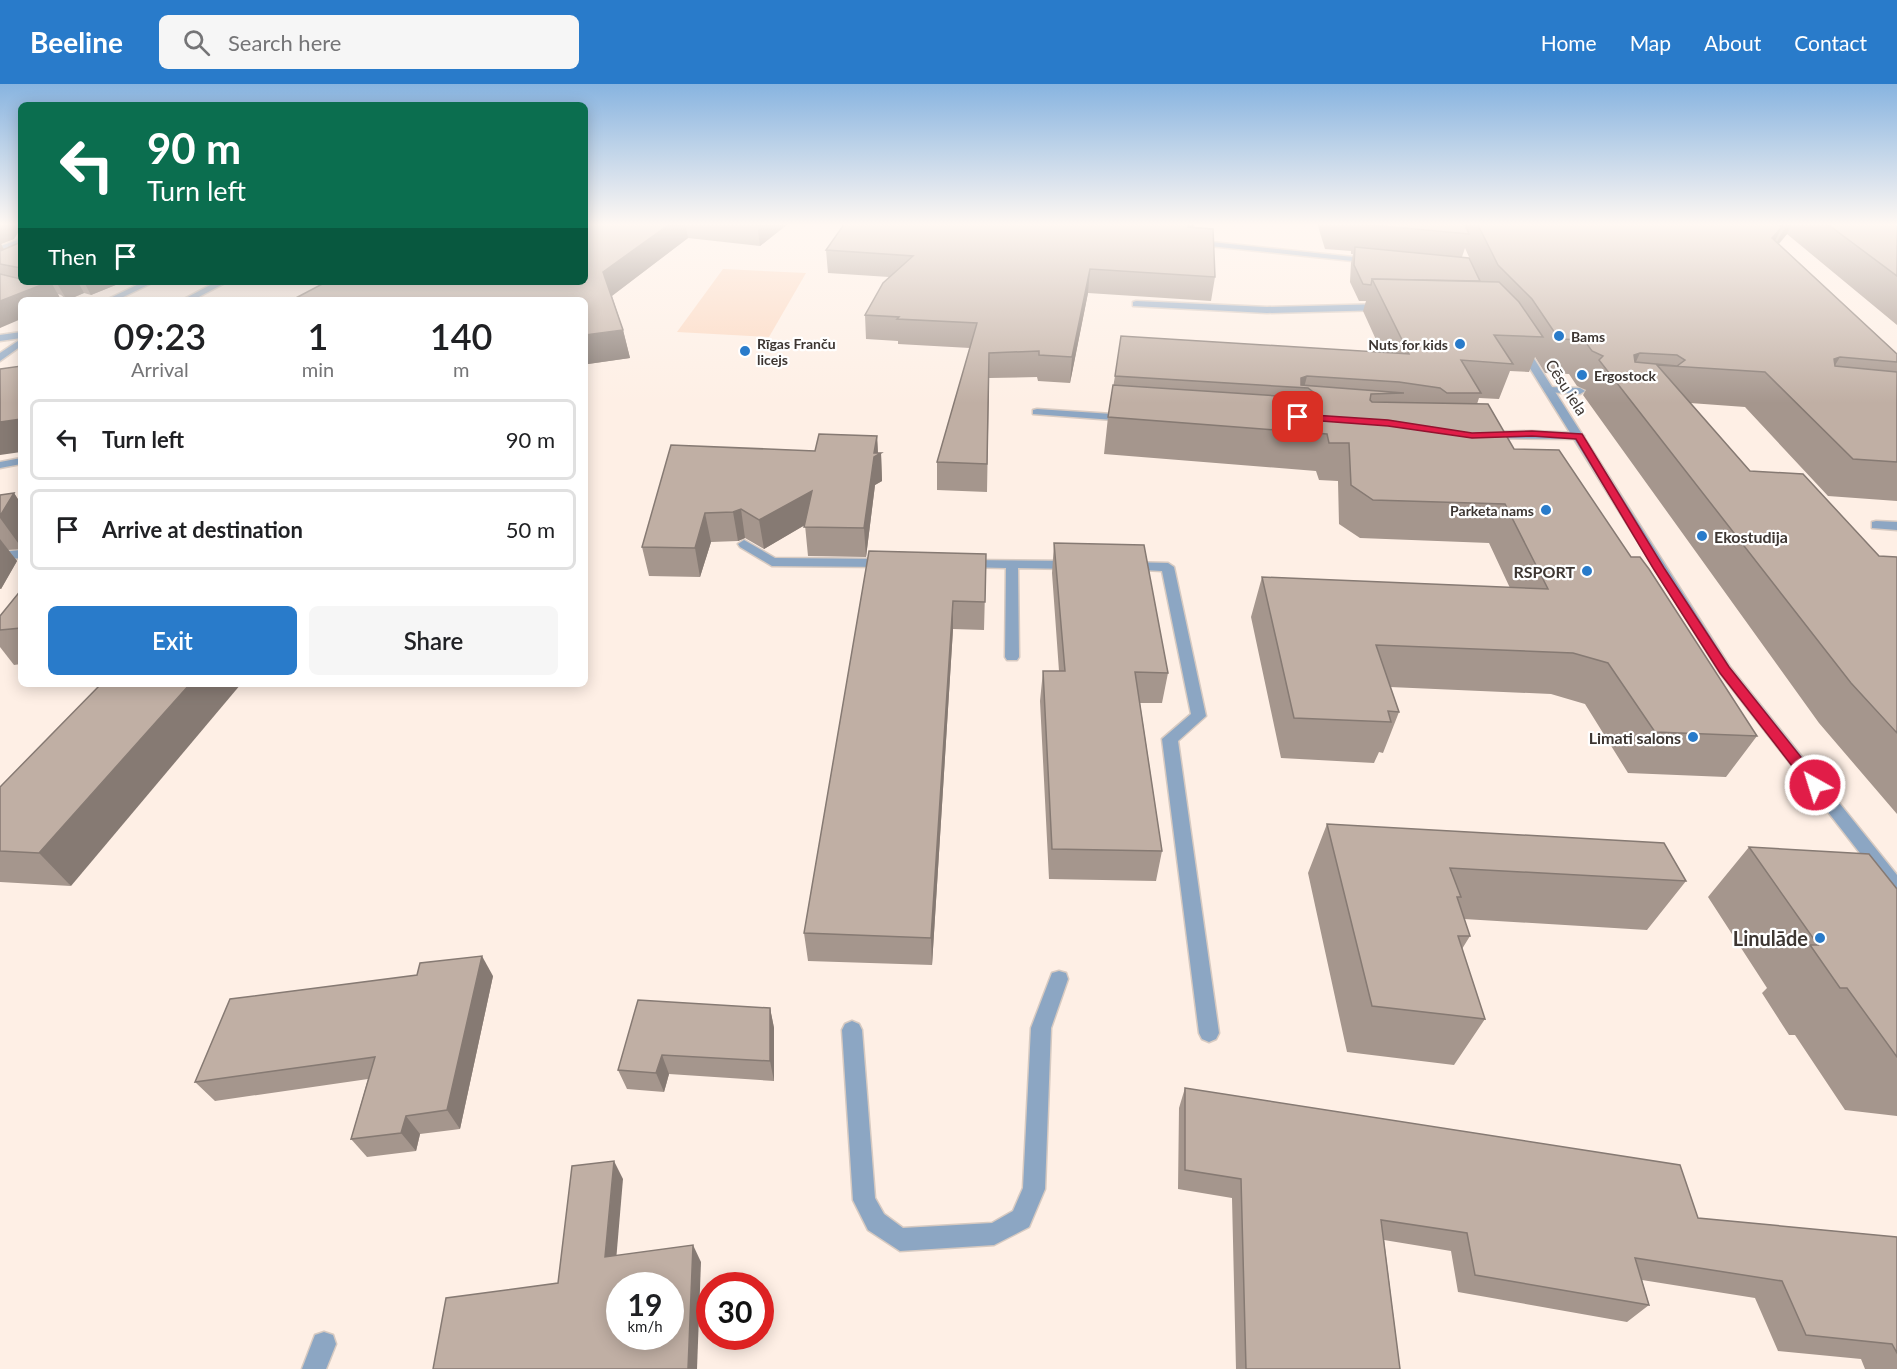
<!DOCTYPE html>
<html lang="en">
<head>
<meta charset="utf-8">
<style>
	:root { --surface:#fff; --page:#f6f6f6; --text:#202124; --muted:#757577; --line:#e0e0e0; --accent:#297bca }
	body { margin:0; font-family:Lato,sans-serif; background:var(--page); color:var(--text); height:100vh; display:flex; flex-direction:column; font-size:22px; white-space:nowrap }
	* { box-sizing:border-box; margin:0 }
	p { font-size:20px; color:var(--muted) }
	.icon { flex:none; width:33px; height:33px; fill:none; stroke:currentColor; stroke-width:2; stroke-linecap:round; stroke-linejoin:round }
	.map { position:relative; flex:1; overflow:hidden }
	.side { position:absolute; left:18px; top:213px; width:570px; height:390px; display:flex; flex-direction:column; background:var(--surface); border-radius:9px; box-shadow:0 3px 15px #0003 }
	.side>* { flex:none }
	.top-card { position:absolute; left:18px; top:18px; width:570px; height:183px; border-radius:9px; box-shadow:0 3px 15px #0003; background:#0b6e4f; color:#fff; overflow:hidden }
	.speed { position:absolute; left:606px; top:1188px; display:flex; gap:12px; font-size:30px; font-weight:700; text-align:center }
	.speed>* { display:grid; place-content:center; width:78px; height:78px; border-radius:50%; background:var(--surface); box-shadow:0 3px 15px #0003; line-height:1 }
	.speed small { font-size:15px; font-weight:400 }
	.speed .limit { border:9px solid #d22; background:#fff; color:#111 }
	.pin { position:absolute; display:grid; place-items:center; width:51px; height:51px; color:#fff; margin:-26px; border-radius:12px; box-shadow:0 3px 9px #0006 }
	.me { position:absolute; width:66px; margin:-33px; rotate:321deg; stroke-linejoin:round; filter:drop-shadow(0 0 4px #0008) }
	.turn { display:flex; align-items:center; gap:21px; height:126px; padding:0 30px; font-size:27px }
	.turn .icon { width:78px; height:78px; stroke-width:2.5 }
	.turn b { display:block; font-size:42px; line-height:51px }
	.then { display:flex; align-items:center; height:57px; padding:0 30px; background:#0003; gap:12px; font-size:22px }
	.eta { display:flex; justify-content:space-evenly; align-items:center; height:102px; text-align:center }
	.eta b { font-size:36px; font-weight:600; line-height:42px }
	.primary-button { display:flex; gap:12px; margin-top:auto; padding:12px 30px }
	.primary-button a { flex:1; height:69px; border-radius:9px; background:var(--accent); color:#fff; font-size:24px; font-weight:600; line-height:69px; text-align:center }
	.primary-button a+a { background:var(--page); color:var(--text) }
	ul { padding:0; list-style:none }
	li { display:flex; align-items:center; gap:18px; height:81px; margin:0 12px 9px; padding:0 18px; border:3px solid var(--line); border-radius:9px }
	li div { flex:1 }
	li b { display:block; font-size:22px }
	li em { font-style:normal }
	header { display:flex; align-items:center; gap:36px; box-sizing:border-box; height:84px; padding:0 30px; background:var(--accent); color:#fff }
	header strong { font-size:28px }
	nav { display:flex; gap:33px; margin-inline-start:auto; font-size:21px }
	.search { width:420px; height:54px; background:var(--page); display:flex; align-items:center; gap:15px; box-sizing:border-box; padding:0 21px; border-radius:9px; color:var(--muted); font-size:22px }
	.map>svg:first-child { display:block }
</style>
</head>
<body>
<header>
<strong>Beeline</strong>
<div class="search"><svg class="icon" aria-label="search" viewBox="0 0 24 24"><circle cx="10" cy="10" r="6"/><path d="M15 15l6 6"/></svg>Search here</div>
<nav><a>Home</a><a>Map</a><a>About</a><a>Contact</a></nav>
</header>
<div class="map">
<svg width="1897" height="1285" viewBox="0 0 1897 1285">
	<rect width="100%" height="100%" fill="#feefe5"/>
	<path fill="#fbd6be" d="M723,185l83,4 -37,64 -92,-5z"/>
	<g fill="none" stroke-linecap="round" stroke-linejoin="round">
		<defs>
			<g id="service">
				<path d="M21,155v5l-21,7v-5z"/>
				<path d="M143,198h11l-37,18h-11z"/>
				<path d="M216,198h11l-34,18h-11z"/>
				<path d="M1136,217l131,6 118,-3 4,3 -4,3 -118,3 -134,-7v-4z"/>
				<path d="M21,248v6l-21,3v-6z"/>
				<path d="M21,255v7l-21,15v-8z"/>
				<path d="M1549,303l31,1 5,3 -5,3 -35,-2 -1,-2z"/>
				<path d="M1037,325l90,6 5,3 -5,3 -94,-7v-4z"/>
				<path d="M1531,347l48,2 5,3 -5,3 -91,-1 -5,-3 5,-3z"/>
				<path d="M21,374v6l-21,4v-6z"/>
				<path d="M1876,437l21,1v8l-25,-2v-6z"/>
				<path d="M744,456l31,18 111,1 6,4 -6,4 -114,-1 -32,-19 -2,-3z"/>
				<path d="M21,466v8l-21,2v-8z"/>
				<path d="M967,476l105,1 6,4 -6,4 -54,-1 1,89 -2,3h-10l-2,-3 1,-89 -43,-1 -2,-3 2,-3z"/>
				<path d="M1129,478l39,1 6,4 32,149 -28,25 41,292 -3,6 -7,3 -7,-3 -3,-6 -37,-294 29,-25 -29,-143 -37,-2 -2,-3 2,-3z"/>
				<path d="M1059,887l7,2 2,6 -17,49 -6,161 -16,38 -35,18 -94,6 -32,-21 -15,-30 -11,-170 3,-6 7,-3 7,3 3,6 13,168 9,16 19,14 89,-5 21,-12 10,-23 8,-160 21,-55z"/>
				<path d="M324,1248l9,3 3,9 -10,25h-24l13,-34z"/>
			</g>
			<g id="minor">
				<path d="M1193,156l179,19 4,2 -4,2 -182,-19 -1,-2z"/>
				<path d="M1521,259l5,3 204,321 167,208v20l-6,-2 -171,-220 -204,-327z"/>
			</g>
		</defs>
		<use href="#service" stroke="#d7cac1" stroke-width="3"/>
		<use href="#minor" stroke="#d7cac1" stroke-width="3"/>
		<use href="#service" fill="#8ca6c3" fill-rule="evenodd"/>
		<use href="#minor" fill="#8ca6c3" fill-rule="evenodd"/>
	</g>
	<g fill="#a5968d" fill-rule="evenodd">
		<path d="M0,139l14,16 -13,5 3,5 17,-7v40h102l-32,13 -7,-2 -16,7h-1l-6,-5 -3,-1 3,6h-40l-21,28z"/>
		<path d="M585,139h204l-29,23 -72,-8 -76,58 11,34 7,28 -42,6v5l-3,1z"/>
		<path d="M845,139h350l-2,4 22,50 -4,24 -123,-8 -18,90 -32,-2 -1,-4 -48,1 -2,114 -50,-2v-28l33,-114 -72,-4v-3l-32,-2 -1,-24 24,-38 -61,-4 -2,-23z"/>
		<path d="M1317,139h580v102l-110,-91 -8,10 118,110v147l-69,-5 -83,-89 -55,-4 60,68 129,85 18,1v257l-78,-91 -236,-328 3,-5 -9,-4 -8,-12 -24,-1 -10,-16 -6,15 -19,-1 -11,28 -20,-1 -2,6 37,45 117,108 126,179 -31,41 -98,-4 -43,-69 -34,-10 -161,-7 9,25 -16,41 -4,-1 -5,11 -93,-5 -30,-141 11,-40 248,11 -21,-45 -129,-5 -21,-14 -1,-43 -19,-1 -3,-9 -212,-17 4,-37 7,-41 267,-23 -19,-42 3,-10h-7l-9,-19 1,-19 2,-9h-2v-3l-26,-2zM1465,164l8,18 -11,-9z"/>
		<path d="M877,352l1,17h3l1,28 -7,4 -9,72 -58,-1 -3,-31 -41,24 -19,-11 -7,3 -27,1 -11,35 -51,-1 -7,-29 173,-96z"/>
		<path d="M14,409l7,11v45l-13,1 9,11 -16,28h-1v-94z"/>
		<path d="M1054,459l114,130 -6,30h-22l22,148 -6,30 -107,-2 -9,-178 3,-30h16l-7,-98z"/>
		<path d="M869,467l117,3 -2,76 -31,-1 -21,336 -124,-4 -4,-28z"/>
		<path d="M21,506v74l-7,1 -14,-18v-31z"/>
		<path d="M0,703l71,99 -71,-4z"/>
		<path d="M1327,740l359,57 -39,49 -183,-11 6,17 -8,13 23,70 -31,46 -107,-13 -39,-179z"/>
		<path d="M1749,763l148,42v227l-52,-6 -50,-75h-6l-27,-42 5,-5 -59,-91z"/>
		<path d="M493,892l-33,153 -40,5 -4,17 -49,6 -16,-18 17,-60 -153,22 -20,-19z"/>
		<path d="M770,924l4,20v53l-105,-7 -5,18 -37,-3 -9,-19z"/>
		<path d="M1185,1004l513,130 199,19v132h-32l-4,-10 -83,-8 -23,-53 -113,-18 7,25 -22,17 -169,-30 -7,-41 -67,-11 16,129h-164l-4,-171 -54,-9 1,-81z"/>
	</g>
	<g fill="#867a73">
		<path d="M0,139h21v5l-7,11 -13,5 4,8 -5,8z"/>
		<path d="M671,139h14l3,15 -79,60 -6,-26z"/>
		<path d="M757,139h32l-29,23z"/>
		<path d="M1191,139h4l-6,15z"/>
		<path d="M1787,139h6l-6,11 -14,16z"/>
		<path d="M1782,143l-16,31 6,-20z"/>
		<path d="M1090,185l-2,24 -18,90 2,-26z"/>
		<path d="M49,198h2l10,18h-40v19l-21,9v-27z"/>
		<path d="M56,198h22l6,11 -17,7z"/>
		<path d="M84,198h39l-32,13z"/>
		<path d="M623,246l7,28 -42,6v5l-3,1v-35z"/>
		<path d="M1640,269l-16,35 10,-33z"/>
		<path d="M1840,273l-21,35 15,-33z"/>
		<path d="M1307,292l-3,12 -5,-1 2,-9z"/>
		<path d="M21,335v33l-21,3v-33z"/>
		<path d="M877,352l1,19 3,-2 1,28 -7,4 -9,72 -2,-29z"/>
		<path d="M812,407l3,28 -51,30 -5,-29z"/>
		<path d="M14,409l7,11v43l-21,-29v-2z"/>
		<path d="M741,425l4,29 -7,3 -5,-29z"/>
		<path d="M705,429l6,29 -11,35 -5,-29z"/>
		<path d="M0,455l17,22 -16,28 -1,-1z"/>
		<path d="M953,517v28l-21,336 -1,-27z"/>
		<path d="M190,600h51l-170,202 -32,-33z"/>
		<path d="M482,872l11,20 -33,153 -13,-19z"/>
		<path d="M770,924l4,20v53l-4,-20z"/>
		<path d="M662,971l7,19 -5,18 -8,-19z"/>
		<path d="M406,1032l14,18 -4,17 -15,-18z"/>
		<path d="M614,1077l9,18 -8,94 -10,-16z"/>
		<path d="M693,1161l8,17 -4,107h-9z"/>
	</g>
	<g fill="#c0afa4" stroke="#867a73" stroke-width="1.5" fill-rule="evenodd">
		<path d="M585,139h86l-68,49 20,58 -38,5v-35h-293l34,-18h259z"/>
		<path d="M845,139h333l11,1 -1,3 25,2 2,48 -125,-8 -18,88 -33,-2v-4l-50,2 -2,111 -50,-2 40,-139 -80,-4 2,-2 -34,-2 18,-32 30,-27 -87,-6z"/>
		<path d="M1359,139h105l5,11 -110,-10z"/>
		<path d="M1477,139h299l6,4 -10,11 125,116v8l-57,-5 -6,2 1,7 62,6v90l-44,-3 -88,-87 -108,-7 93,106 53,3 76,82 18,1v176l-46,-50 -252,-323 4,-4 -11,-5 -8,-11 -25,-1 -27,-40 -34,-34zM1640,269l37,2 8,5 -8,6 -42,-4 -1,-7z"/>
		<path d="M1826,139h71v53z"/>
		<path d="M21,158v26l-21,-4v-13z"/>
		<path d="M1355,163l114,11 11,23 -108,-2 -1,6 -8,-1 -9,-19z"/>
		<path d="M0,190l21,5v3h28l-49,19z"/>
		<path d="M1372,195l127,3 20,20 24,35 -49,-2 19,29 -52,-4 20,33h-34l-7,-5 -41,-6 -92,-6 -6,2v7l103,8 -33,1 -1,6 2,2 116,2 26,45 45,1 72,107h9l9,12 108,167 -102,-4 -47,-69 -35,-10 -197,-8 23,67 -11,-1 3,11 -97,-4 -32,-141 286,12 -43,-85 -132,-4 -22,-15 -2,-42h-20l-2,-9 -219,-17 5,-32 195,13 8,-4 -8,-6 -193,-12 6,-40 288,18z"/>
		<path d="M21,282v53l-21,3v-53z"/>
		<path d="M819,350l58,2 -3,17h7l-7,4 -10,71 -60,-1 8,-36 -53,29 -18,-11 -8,3 -28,1 -10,35 -53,-1 29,-102 144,6z"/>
		<path d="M14,409l-14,23v-21z"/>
		<path d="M1054,459l90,2 24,128 -33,-1 27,179 -110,-2 -9,-178h22z"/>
		<path d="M869,467l117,3 -1,48 -32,-1 -22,337 -127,-5z"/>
		<path d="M21,506v38l-21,2v-14z"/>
		<path d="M101,600h89l-151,169 -39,-2v-64z"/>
		<path d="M1327,740l337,19 22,38 -236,-13 11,29h-4l13,39h-12l27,83 -113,-13z"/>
		<path d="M1749,763l120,7 28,35v168l-50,-69h-7l-30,-43h8z"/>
		<path d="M482,872l-35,154 -41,6 -5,17 -50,6 24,-82 -180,25 35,-83 187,-24 3,-12z"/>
		<path d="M638,916l132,8v53l-108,-6 -6,18 -38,-3z"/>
		<path d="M1185,1004l495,77 18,53 199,19v116l-5,-9 -86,-9 -24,-54 -147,-23 14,47 -174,-30 -8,-42 -86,-13 19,149h-154l-5,-190 -56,-9z"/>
		<path d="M614,1077l-9,96 88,-12 -5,124h-255l13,-71 112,-15 14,-117zM620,1202h50v50h-50z"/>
	</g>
	<linearGradient id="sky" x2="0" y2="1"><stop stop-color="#88b4e0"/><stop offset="0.44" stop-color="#fff8f3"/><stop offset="1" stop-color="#fff8f3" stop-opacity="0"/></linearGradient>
	<rect width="1897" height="319" fill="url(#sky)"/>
	<path fill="#e11d48" stroke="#92132f" stroke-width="1.5" d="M1298,330l90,6 84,13 60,-2 50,3 82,134 65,99 91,114 2,4 -2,4h-10l-90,-116 -67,-105 -77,-129 -44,-3 -60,2 -84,-12 -93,-7v-4z"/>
	<g fill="#297bca" stroke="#fff" stroke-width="2">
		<circle cx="1559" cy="252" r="6"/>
		<circle cx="1460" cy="260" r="6"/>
		<circle cx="745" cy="267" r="6"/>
		<circle cx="1582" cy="291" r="6"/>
		<circle cx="1546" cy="426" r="6"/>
		<circle cx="1702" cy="452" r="6"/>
		<circle cx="1587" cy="487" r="6"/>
		<circle cx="1693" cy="653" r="6"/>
		<circle cx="1820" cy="854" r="6"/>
	</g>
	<g text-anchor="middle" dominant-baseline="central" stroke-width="4.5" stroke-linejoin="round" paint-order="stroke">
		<g font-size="14" font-weight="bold" fill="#3d3632" stroke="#fff" text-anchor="start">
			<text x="1571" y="252">Bams</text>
			<text x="757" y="259">Rīgas Franču<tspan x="757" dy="16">licejs</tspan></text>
			<text x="1448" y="260" text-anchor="end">Nuts for kids</text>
			<text x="1594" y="291">Ergostock</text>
			<text x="1534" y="426" text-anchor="end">Parketa nams</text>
		</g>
		<g font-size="16" fill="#3d3632" stroke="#fff">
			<text transform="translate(1567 303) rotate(57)">Cēsu iela</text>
		</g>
		<g font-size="16" font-weight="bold" fill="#3d3632" stroke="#fff" text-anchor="end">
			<text x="1714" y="452" text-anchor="start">Ekostudija</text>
			<text x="1575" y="487">RSPORT</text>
			<text x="1681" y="653">Limati salons</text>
		</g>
		<g font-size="20" font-weight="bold" fill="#3d3632" stroke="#fff" text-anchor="end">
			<text x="1808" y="854">Linulāde</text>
		</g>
	</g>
</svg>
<div class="speed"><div>19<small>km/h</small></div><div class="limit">30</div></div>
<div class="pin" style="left:1298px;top:333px;background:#d93025"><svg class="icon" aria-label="arrive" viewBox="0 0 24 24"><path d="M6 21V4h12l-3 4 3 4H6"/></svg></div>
<svg class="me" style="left:1815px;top:701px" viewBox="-20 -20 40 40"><circle r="17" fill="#e11d48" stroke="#fff" stroke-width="3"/><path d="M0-11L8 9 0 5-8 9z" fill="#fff"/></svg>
<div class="top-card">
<div class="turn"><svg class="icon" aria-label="left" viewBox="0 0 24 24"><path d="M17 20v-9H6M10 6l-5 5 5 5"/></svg><div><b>90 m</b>Turn left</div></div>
<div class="then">Then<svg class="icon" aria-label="arrive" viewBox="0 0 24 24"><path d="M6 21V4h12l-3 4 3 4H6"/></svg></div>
</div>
<section class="side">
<div class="eta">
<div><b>09:23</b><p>Arrival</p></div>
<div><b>1</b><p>min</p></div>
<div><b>140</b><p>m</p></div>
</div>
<ul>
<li><svg class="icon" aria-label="left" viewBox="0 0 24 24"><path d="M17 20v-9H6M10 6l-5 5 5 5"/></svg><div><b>Turn left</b></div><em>90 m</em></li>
<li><svg class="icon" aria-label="arrive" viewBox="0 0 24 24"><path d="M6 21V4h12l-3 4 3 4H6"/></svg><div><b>Arrive at destination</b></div><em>50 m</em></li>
</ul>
<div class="primary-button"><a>Exit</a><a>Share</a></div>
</section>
</div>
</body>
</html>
